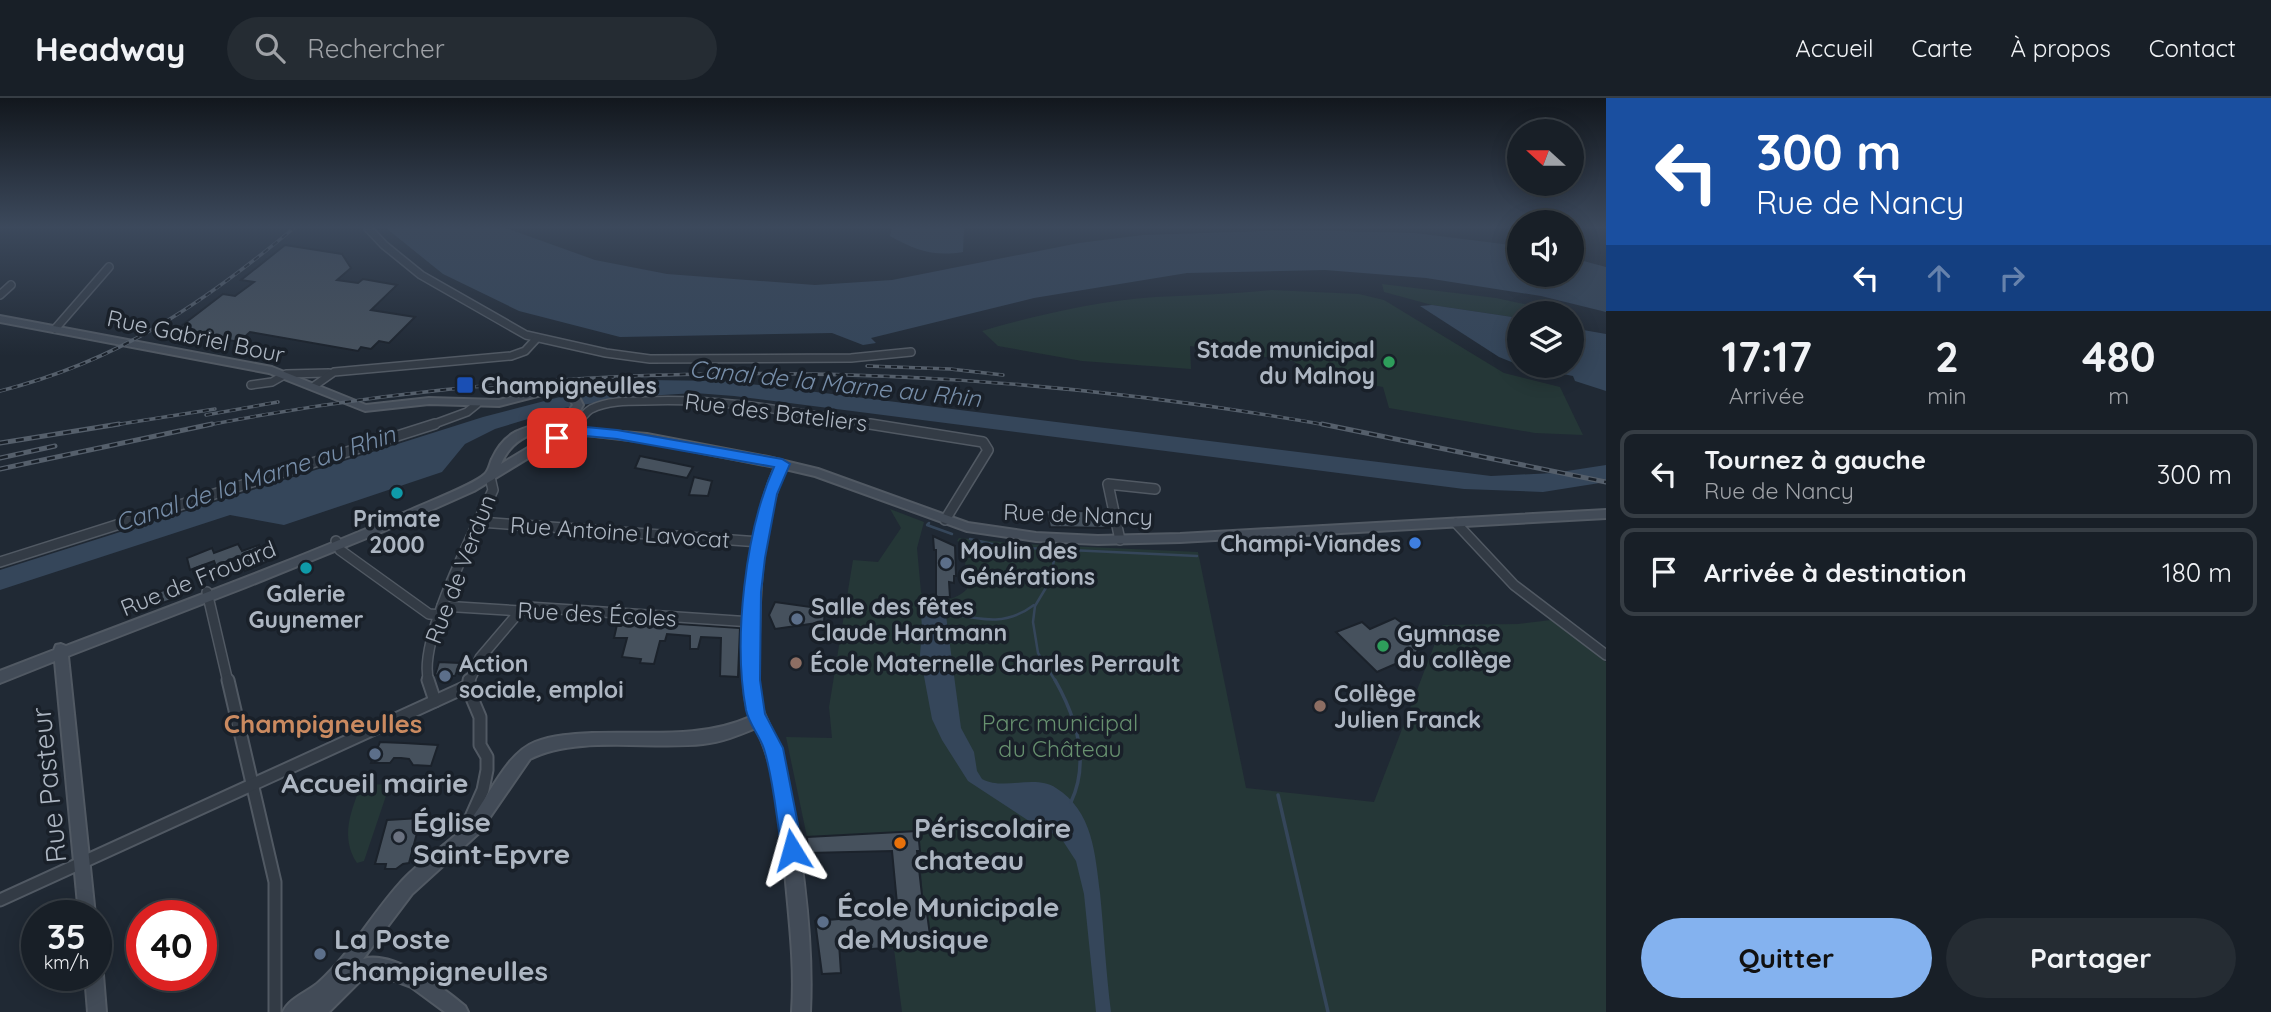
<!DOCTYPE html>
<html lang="fr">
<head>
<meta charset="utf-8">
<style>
	:root { --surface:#181f27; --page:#252c33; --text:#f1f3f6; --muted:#9fa2a7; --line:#363d44; --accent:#84b2ef }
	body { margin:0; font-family:Quicksand,sans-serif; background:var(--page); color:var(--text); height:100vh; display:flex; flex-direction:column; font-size:26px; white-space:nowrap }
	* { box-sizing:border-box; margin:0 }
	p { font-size:23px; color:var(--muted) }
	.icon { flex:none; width:38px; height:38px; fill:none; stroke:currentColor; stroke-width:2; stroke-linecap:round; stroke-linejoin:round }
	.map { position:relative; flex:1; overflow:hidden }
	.side { display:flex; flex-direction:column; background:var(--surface); width:665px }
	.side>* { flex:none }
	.hud { background:#1a4fa0; color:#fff; overflow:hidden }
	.needle { width:46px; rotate:291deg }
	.controls { position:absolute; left:1507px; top:21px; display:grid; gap:14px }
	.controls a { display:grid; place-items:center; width:77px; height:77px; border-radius:50%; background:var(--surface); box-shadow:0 4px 18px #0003,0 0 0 2px var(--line); font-size:35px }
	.speed { position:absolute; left:21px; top:802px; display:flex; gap:14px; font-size:35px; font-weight:700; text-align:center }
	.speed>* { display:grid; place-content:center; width:91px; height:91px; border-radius:50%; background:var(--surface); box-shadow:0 4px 18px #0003,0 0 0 2px var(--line); line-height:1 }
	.speed small { font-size:18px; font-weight:400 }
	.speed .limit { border:10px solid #d22; background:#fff; color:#111 }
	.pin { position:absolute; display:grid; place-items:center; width:60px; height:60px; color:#fff; margin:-30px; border-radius:14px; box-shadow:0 4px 10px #0006 }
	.me { position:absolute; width:77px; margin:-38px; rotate:352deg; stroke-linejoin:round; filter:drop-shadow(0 0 5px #0008) }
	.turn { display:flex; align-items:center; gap:24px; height:147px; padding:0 35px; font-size:32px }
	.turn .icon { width:91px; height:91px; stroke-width:2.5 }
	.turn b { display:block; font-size:49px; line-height:60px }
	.lanes { display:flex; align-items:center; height:66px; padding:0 35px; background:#0003; justify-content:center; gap:35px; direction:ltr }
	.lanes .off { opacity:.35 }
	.eta { display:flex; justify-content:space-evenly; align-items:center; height:119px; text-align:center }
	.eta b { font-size:42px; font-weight:700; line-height:49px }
	.button { display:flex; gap:14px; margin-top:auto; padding:14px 35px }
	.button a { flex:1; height:80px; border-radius:42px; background:var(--accent); color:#111; font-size:28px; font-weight:700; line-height:80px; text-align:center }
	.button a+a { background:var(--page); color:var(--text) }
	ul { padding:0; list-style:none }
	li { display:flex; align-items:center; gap:21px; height:88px; margin:0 14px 10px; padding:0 21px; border:4px solid var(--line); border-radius:14px }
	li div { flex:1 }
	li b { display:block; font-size:26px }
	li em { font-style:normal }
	header { display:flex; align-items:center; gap:42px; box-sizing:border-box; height:98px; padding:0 35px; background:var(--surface); border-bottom:2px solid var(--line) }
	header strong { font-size:33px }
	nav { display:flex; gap:38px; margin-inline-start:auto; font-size:24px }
	.search { width:490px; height:63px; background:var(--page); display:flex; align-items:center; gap:18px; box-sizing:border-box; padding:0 24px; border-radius:38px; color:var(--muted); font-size:26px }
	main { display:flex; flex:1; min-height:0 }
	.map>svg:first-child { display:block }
</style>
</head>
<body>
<header>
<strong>Headway</strong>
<div class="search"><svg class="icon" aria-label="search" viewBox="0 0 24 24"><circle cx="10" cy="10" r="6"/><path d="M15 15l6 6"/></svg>Rechercher</div>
<nav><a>Accueil</a><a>Carte</a><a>À propos</a><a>Contact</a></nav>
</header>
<main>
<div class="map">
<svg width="1606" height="914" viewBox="0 0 1606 914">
	<rect width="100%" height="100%" fill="#202934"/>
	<g fill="#253737">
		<path d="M1382,186l114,14 70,15h-47v5l-87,-13 -48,-13z"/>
		<path d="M1272,192l87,4 25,6 120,73 56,14 23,48 -48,-2 -146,-25 -6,-21 -85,-14 -1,-9 -4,-3 -103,-15 1,23 -109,-8 -84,-15 -16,-15c55,-16 115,-30 173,-34 39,-2 78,-3 117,-7z"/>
		<path d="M890,411l34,13 -7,26 4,44 2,5c17,4 31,5 44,-8l-3,-43h3l-10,-5 2,-3 64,6 175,8 48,236 128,14 68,-177 76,-1 33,-4 55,42v350h-704l-8,-63 -8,-1 -1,-10 45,-3 -3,-22h-3l-6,-82 -111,6 -21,-100 46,1 -3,-31 24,-147 25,2 23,-34z"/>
		<path d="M390,686l-26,77 -7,2c-17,-26 -6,-52 4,-78z"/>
	</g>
	<g fill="#35465a">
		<path d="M386,130h120l89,32 72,14 148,11 77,-5 187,-37 64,-8 155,-5 117,3 104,13v29h53v-17l34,9v45l-65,-16 -115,-18 -101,-8 -138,3 -153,25 -163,40 5,5 -13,2 -31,-12 -212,4 -101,-26 -76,-37z"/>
		<path d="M892,130h72l-1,24c-29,5 -48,-2 -73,-16z"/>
		<path d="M1432,207l87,13v47l-20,-8 -79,-51z"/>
		<path d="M1572,230l34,6v57l-31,-10 -2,-5 -50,-10h49z"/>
		<path d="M648,282l73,1 38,4 732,91 63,-3 52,-8v17l-63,10 -79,-3 -730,-93 -39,-3 -65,4 -66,11 -69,21 -30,15 -23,28 -158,53 -54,-10 -230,75v-20l483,-153 119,-31z"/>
		<path d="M920,502l25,8 16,120 13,24 3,19 5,8c22,12 53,-5 74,9 37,23 39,66 44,105 4,40 6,80 11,119h-15l-12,-118 -8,-33 -15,-23 -32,-17 -61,-40 -26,-41 -10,-21 -12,-64 2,-27z"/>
	</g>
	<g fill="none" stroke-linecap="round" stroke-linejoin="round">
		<g stroke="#35465a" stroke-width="2.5">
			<path d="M929,425l-2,2 25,9"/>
			<path d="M970,441l36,8 191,9"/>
			<path d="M1054,462l-4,21 -15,25 -2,16 5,31 18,29"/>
			<path d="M946,515c33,6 59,14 88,-8"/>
		</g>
		<g stroke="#35465a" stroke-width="3.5">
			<path d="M1055,582c21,37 35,82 16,122"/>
			<path d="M1278,697l50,217"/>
		</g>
	</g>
	<g fill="#46515d" stroke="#1b222b" stroke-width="2">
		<path d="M285,147l57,9 9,14 -14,12 21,3 5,-4 34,6 -26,25 44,7 -26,26 -10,-2 -8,8 -10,-2 -3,4 -108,-19 -11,10 -63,-12 47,-36 12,2 19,-14 -13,-2z"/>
		<path d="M640,358l34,7 19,4 -6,11 -52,-10z"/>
		<path d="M694,379l18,4 -4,15 -19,-1z"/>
		<path d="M1046,412l60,2 4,16 -60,-1z"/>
		<path d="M933,438l22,10 1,30h-2v7l-5,-1 1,15h-14v-47h-2z"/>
		<path d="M238,446l4,7 17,-6 7,17 -21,9 -6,-15 -23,10 -2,-5 -24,9 -3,-12 25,-10 2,5z"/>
		<path d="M169,490l2,12 -26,9 -2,-11z"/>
		<path d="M775,504l50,7 -1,13 -49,7 -6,-14z"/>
		<path d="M1395,520l24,17 -12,5 11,9 -2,6 -39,17 -41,-40 26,-10 8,7z"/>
		<path d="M618,522l122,8 -2,49 -18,-1 1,-38 -20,-1 -3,12h-8v-13l-23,-2 -2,7h-5l-6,23 -14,-1 1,-4 -19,-2 5,-19h-13z"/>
		<path d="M439,564l21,1 -5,13 -20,-1z"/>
		<path d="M380,644l24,1 34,2 -7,21 -18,-1 -4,-6 -8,-1h-7l-4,5h-19z"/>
		<path d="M421,720l-12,45 -6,1 -7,5h-11l1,-5h-11l12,-44z"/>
		<path d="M918,733l2,20h-3l7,62h3l3,22 -45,3 1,10 -15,1v-9l-32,3 2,30 -19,1 -7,-53 83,-7 -6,-63 -84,2 -1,-16z"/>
	</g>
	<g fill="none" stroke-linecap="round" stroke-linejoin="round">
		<defs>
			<g id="street-far2">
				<path d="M368,130l16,17 37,30 105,60 80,18 44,6 201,-1 60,-6"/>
				<path d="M0,197l11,-10"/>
				<path d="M55,231l54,-62"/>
				<path d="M251,287l21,-3 14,-8 43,-1"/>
				<path d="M314,288l20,-14 177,-16 14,-5 12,-13"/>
				<path d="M429,328l38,-14 10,-8"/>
				<path d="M578,328c3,-7 6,-13 13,-17 16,-8 36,-8 53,-8 80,-4 158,13 237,25"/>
			</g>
			<g id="street-far1">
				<path d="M870,326l113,18 5,8 -43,70"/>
				<path d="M575,335l4,-9"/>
				<path d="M480,424l280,20"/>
				<path d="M1456,425l58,62 92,70"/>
				<path d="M1120,442l-12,-56 47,5"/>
				<path d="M336,443l4,9 89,64 13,1"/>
				<path d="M0,464l435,-138"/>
				<path d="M207,494l21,90"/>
				<path d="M442,508l78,5 8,-4 224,15"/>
				<path d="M429,584c-13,-39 46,-152 64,-192l-3,-13"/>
				<path d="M469,584l11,-24 40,-47"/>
			</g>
			<g id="street">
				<path d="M228,582l47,202v130"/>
				<path d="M428,582l7,21"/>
				<path d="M463,737l20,-45 4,-20v-13l-7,-12v-28l-11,-26v-11"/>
				<path d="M0,802l468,-214"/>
			</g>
			<g id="secondary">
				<path d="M0,218l272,51 94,38 63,-7 70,2 54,-14 23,5 7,14c-17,34 -63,14 -82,59l45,-27 40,-8 61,5 121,23 50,12 150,54 68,10 62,3 82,-2 426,-24v8l-426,24 -82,2 -62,-3 -69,-10 -152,-55 -30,-7c-22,52 -25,110 -26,167 0,17 -2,36 -1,53 2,26 19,45 25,70 17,81 31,170 27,253h-18c3,-44 -2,-86 -6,-130 -4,-51 -7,-107 -30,-154 -17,7 -34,14 -53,16 -51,6 -127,-9 -173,15l-51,74 -67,61 -49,65c30,-9 81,29 102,47l3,6h-23l-34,-25 -16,-6 -25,-6 -11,7 -30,30h-46c6,-14 25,-20 36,-30 32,-29 52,-67 81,-99 20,-23 48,-38 68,-60 20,-24 38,-70 67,-81 18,-7 39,-8 58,-9 53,-2 107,6 157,-16 -9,-24 -5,-50 -4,-75 2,-60 5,-120 29,-175l-128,-25 -61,-7 -33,8 -79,48 -90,40 -138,56 -178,69 27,259h-16l-24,-254 -55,22v-12l54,-21 2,-5 5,-1 5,2c115,-44 230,-86 342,-135 17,-8 66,-26 77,-37 4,-4 5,-11 7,-15 4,-9 11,-19 20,-25 18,-12 48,-8 61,-29l-5,-10 -15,-3 -54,14 -70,-2 -64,7 -96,-38 -269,-51z"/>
				<path d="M96,869l4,2 3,6 3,37h-18l-3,-37h11z"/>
			</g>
		</defs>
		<use href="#street-far2" stroke="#515963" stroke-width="10"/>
		<use href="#street-far1" stroke="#515963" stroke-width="12"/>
		<use href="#street" stroke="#515963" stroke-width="15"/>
		<use href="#secondary" stroke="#515963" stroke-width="4"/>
		<use href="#street-far2" stroke="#333b45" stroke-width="7"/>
		<use href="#street-far1" stroke="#333b45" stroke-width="9"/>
		<use href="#street" stroke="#333b45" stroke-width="11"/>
		<use href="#secondary" fill="#424b57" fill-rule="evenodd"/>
		<defs>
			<g id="rail-far1">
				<path d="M867,268l83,3 53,6"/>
				<path d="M0,293c118,-30 201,-86 294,-163"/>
				<path d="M206,317l72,-13"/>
				<path d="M108,328l107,-17"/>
				<path d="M203,328c373,-73 756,-67 1129,0"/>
			</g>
			<g id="rail">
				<path d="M1322,326l284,58"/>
				<path d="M0,345l119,-19"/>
				<path d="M0,360l55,-12"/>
				<path d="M0,371l212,-45"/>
			</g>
		</defs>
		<use href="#rail-far1" stroke="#555f6b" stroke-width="3.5"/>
		<use href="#rail" stroke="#555f6b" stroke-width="5"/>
		<use href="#rail-far1" stroke="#192029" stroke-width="2" stroke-dasharray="6" stroke-linecap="butt"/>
		<use href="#rail" stroke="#192029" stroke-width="2.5" stroke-dasharray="8" stroke-linecap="butt"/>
	</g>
	<linearGradient id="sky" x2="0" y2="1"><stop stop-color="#12171d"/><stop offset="0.5" stop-color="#3c495c"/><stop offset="1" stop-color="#3c495c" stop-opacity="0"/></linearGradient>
	<rect width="1606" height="258" fill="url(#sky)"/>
	<path fill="#1a73e8" stroke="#114b97" stroke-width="2" d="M586,329l31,3 165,29 8,5 -13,30 -12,64 -4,34 -1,88 5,34 18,34 20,102 -3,7 -8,3 -7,-3 -3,-7c-6,-33 -8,-69 -18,-101 -4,-13 -15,-25 -18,-39 -13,-69 -1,-179 28,-243l-157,-28 -31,-3 -29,6 -7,-4 2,-3z"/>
	<g fill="#2e9e5b" stroke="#192029" stroke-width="2.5">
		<circle cx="1389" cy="264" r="7"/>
		<circle cx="1383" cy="548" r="7"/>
	</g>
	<rect fill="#1a4fb4" stroke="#192029" stroke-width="2.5" x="456" y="278" width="18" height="18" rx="3.5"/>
	<g fill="#0f9aa8" stroke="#192029" stroke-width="2.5">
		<circle cx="397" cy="395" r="7"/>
		<circle cx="306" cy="470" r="7"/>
	</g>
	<circle fill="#3f7fe0" stroke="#192029" stroke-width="2.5" cx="1415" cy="445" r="7"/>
	<g fill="#5c6f8a" stroke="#192029" stroke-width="2.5">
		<circle cx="946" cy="465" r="7"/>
		<circle cx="797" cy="521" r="7"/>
		<circle cx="445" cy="578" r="7"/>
		<circle cx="375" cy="656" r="7"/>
		<circle cx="823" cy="824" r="7"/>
		<circle cx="320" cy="856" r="7"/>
	</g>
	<g fill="#8d6e63" stroke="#192029" stroke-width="2.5">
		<circle cx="796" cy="565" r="7"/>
		<circle cx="1320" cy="608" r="7"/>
	</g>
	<circle fill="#6b7280" stroke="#192029" stroke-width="2.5" cx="399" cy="739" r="7"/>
	<circle fill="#e8710a" stroke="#192029" stroke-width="2.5" cx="900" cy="745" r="7"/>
	<g text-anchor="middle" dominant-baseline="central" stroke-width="7" stroke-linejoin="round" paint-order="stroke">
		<g font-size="23" fill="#adb6c2" stroke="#192029">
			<text transform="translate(196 238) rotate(12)">Rue Gabriel Bour</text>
			<text transform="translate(776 314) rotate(7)">Rue des Bateliers</text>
			<text transform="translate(1078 416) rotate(2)">Rue de Nancy</text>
			<text transform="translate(620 434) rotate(4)">Rue Antoine Lavocat</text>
			<text transform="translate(460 471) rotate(-69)">Rue de Verdun</text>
			<text transform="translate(198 480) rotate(-22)">Rue de Frouard</text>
			<text transform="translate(597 516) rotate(3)">Rue des Écoles</text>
		</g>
		<g font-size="23" font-weight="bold" fill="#adb6c2" stroke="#192029" text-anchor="start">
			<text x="1375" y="251" text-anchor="end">Stade municipal<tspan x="1375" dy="26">du Malnoy</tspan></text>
			<text x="481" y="287">Champigneulles</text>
			<text x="397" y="420" text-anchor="middle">Primate<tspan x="397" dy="26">2000</tspan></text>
			<text x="1401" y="445" text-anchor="end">Champi-Viandes</text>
			<text x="960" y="452">Moulin des<tspan x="960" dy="26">Générations</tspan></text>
			<text x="306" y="495" text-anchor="middle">Galerie<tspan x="306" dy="26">Guynemer</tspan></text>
			<text x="811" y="508">Salle des fêtes<tspan x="811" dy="26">Claude Hartmann</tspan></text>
			<text x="1397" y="535">Gymnase<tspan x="1397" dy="26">du collège</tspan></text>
			<text x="459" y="565">Action<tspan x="459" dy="26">sociale, emploi</tspan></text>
			<text x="810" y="565">École Maternelle Charles Perrault</text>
			<text x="1334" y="595">Collège<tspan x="1334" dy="26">Julien Franck</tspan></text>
		</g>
		<g font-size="23" fill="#67906f" stroke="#192029">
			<text x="1060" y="624">Parc municipal<tspan x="1060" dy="26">du Château</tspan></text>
		</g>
		<g font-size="24" font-style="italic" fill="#778ea9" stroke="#192029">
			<text transform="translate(835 285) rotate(6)">Canal de la Marne au Rhin</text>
			<text transform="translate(255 380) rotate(-18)">Canal de la Marne au Rhin</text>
		</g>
		<g font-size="26" font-weight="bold" fill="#ca8a60" stroke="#192029">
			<text x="323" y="625">Champigneulles</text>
		</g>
		<g font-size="28" font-weight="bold" fill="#adb6c2" stroke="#192029" text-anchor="start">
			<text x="375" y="684" text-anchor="middle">Accueil mairie</text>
			<text x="413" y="723">Église<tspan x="413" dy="32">Saint-Epvre</tspan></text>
			<text x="914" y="729">Périscolaire<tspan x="914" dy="32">chateau</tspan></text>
			<text x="837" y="808">École Municipale<tspan x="837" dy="32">de Musique</tspan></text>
			<text x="334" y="840">La Poste<tspan x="334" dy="32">Champigneulles</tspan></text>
		</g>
		<g font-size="28" fill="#adb6c2" stroke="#192029">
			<text transform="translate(48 687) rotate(-96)">Rue Pasteur</text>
		</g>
	</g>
</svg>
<div class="controls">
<a><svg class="needle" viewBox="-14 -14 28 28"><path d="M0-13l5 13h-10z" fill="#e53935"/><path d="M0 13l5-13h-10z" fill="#9fa2a7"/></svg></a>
<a><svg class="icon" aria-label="sound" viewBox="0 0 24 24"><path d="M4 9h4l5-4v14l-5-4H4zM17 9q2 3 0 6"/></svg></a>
<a><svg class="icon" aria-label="layers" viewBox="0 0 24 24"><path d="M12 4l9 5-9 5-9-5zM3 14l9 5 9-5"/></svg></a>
</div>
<div class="speed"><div>35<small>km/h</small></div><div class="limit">40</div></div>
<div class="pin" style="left:557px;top:340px;background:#d93025"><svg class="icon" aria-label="arrive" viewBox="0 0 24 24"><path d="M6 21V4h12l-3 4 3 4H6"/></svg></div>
<svg class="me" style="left:792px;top:752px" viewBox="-20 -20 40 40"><path d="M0-17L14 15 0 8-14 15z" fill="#1a73e8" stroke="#fff" stroke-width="4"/></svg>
</div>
<section class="side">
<div class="hud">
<div class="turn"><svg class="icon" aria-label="left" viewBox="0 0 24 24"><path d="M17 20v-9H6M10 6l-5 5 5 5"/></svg><div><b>300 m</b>Rue de Nancy</div></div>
<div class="lanes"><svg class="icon" aria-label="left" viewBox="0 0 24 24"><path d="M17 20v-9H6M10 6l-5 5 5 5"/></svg><svg class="icon off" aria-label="ahead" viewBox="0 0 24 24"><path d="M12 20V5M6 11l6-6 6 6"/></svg><svg class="icon off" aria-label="right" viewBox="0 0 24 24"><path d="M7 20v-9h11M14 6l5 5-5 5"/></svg></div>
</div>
<div class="eta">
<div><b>17:17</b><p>Arrivée</p></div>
<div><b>2</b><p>min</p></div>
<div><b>480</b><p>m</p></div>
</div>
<ul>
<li><svg class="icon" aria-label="left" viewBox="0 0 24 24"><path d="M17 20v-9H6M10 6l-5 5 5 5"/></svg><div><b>Tournez à gauche</b><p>Rue de Nancy</p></div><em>300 m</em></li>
<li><svg class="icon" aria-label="arrive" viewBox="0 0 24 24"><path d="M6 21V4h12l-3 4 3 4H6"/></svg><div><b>Arrivée à destination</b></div><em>180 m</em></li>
</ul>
<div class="button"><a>Quitter</a><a>Partager</a></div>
</section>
</main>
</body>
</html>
